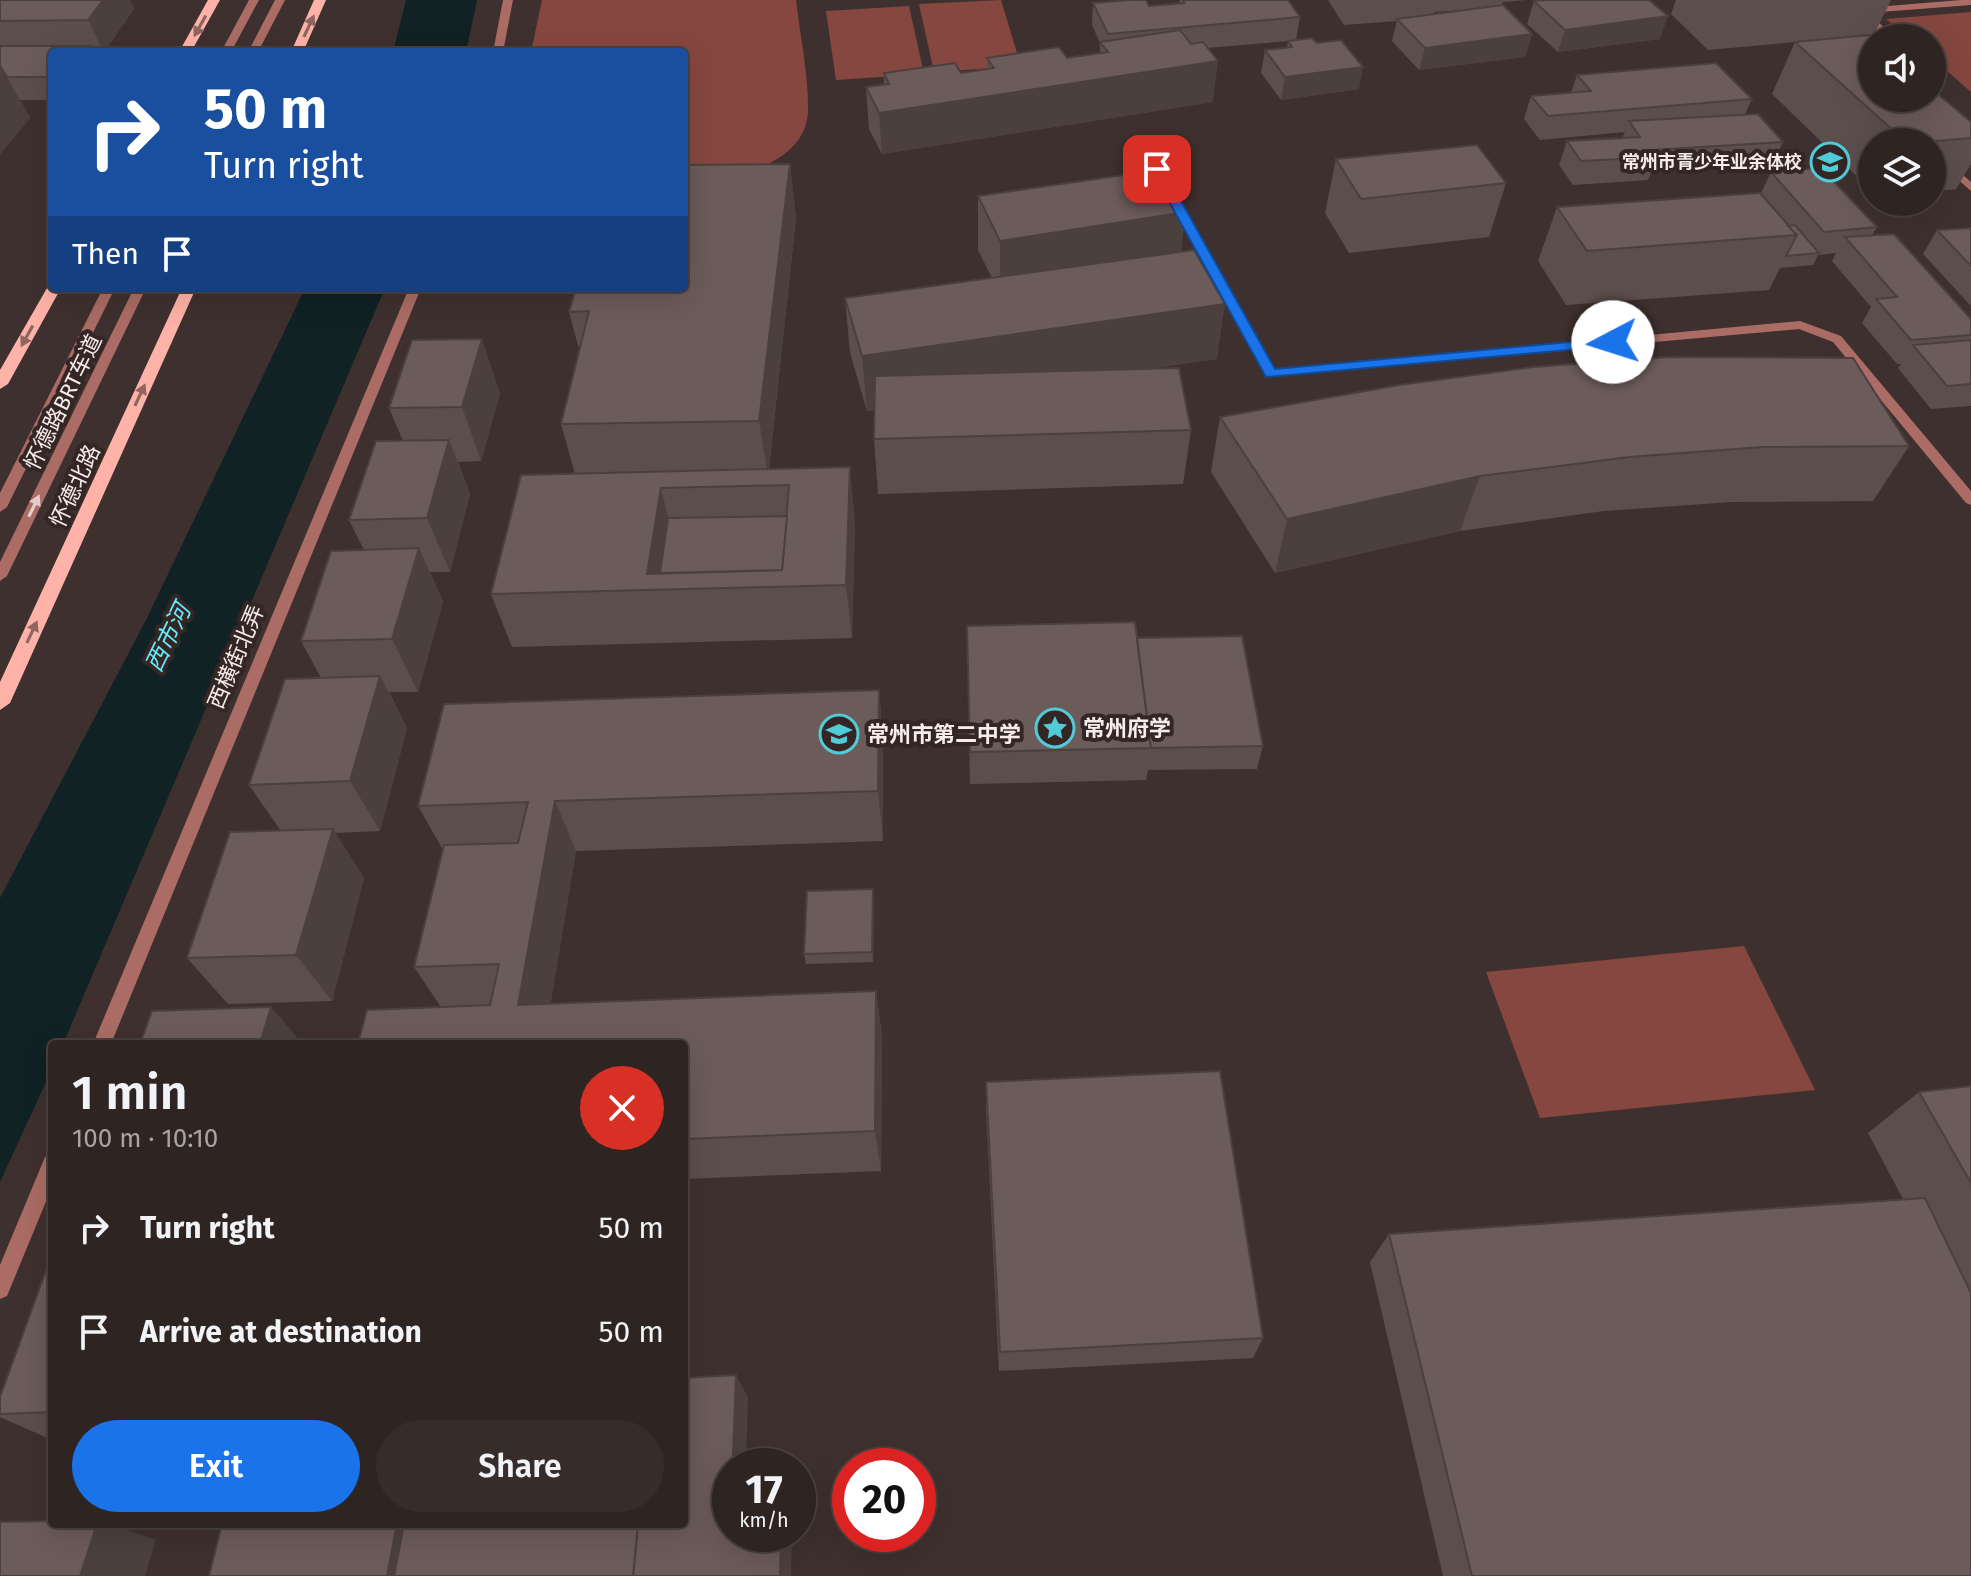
<!DOCTYPE html>
<html lang="en">
<head>
<meta charset="utf-8">
<style>
	:root { --surface:#2e2422; --page:#362c2a; --text:#f1f3f6; --muted:#a7a4a5; --line:#494140; --accent:#1a73e8 }
	body { margin:0; font-family:"Fira Sans","Noto Sans SC",sans-serif; background:var(--page); color:var(--text); height:100vh; display:flex; flex-direction:column; font-size:30px; white-space:nowrap }
	* { box-sizing:border-box; margin:0 }
	p { font-size:26px; color:var(--muted) }
	.icon { flex:none; width:44px; height:44px; fill:none; stroke:currentColor; stroke-width:2; stroke-linecap:round; stroke-linejoin:round }
	.map { position:relative; flex:1; overflow:hidden }
	.sheet { position:absolute; left:48px; top:1040px; width:640px; height:488px; display:flex; flex-direction:column; background:var(--surface); border-radius:8px; box-shadow:0 8px 32px #0002,0 0 0 2px var(--line) }
	.sheet>* { flex:none }
	.top-card { position:absolute; left:48px; top:48px; width:640px; height:244px; border-radius:8px; box-shadow:0 8px 32px #0002,0 0 0 2px var(--line); background:#1a4fa0; color:#fff; overflow:hidden }
	.tools { position:absolute; left:1858px; top:24px; display:grid; gap:16px }
	.tools a { display:grid; place-items:center; width:88px; height:88px; border-radius:50%; background:var(--surface); box-shadow:0 8px 32px #0002,0 0 0 2px var(--line); font-size:40px }
	.speed { position:absolute; left:712px; top:1448px; display:flex; gap:16px; font-size:40px; font-weight:700; text-align:center }
	.speed>* { display:grid; place-content:center; width:104px; height:104px; border-radius:50%; background:var(--surface); box-shadow:0 8px 32px #0002,0 0 0 2px var(--line); line-height:1 }
	.speed small { font-size:20px; font-weight:400 }
	.speed .limit { border:12px solid #d22; background:#fff; color:#111 }
	.pin { position:absolute; display:grid; place-items:center; width:68px; height:68px; color:#fff; margin:-34px; border-radius:16px; box-shadow:0 4px 12px #0006 }
	.me { position:absolute; width:88px; margin:-44px; rotate:265deg; stroke-linejoin:round; filter:drop-shadow(0 0 6px #0008) }
	.turn { display:flex; align-items:center; gap:28px; height:168px; padding:0 24px; font-size:36px }
	.turn .icon { width:104px; height:104px; stroke-width:2.5 }
	.turn b { display:block; font-size:56px; line-height:68px }
	.then { display:flex; align-items:center; height:76px; padding:0 24px; background:#0003; gap:16px; font-size:30px }
	.round { display:grid; place-items:center; flex:none; width:84px; height:84px; border-radius:42px; background:var(--page) }
	.summary { display:flex; align-items:center; justify-content:space-between; height:136px; padding:0 24px }
	h1 { font-size:48px; font-weight:600; line-height:60px }
	.primary-button { display:flex; gap:16px; margin-top:auto; padding:16px 24px }
	.primary-button a { flex:1; height:92px; border-radius:48px; background:var(--accent); color:#fff; font-size:32px; font-weight:600; line-height:92px; text-align:center }
	.primary-button a+a { background:var(--page); color:var(--text) }
	ul { padding:0; list-style:none }
	li { display:flex; align-items:center; gap:24px; height:104px; padding:0 24px }
	li div { flex:1 }
	li b { display:block; font-size:30px }
	li em { font-style:normal }
	.map>svg:first-child { display:block }
</style>
</head>
<body>
<div class="map">
<svg width="1971" height="1576" viewBox="0 0 1971 1576">
	<rect width="100%" height="100%" fill="#3e302e"/>
	<g fill="#854740">
		<path d="M542,0h254c4,35 13,77 12,112 -3,55 -81,68 -124,73v-133h-153z"/>
		<path d="M1001,0l20,66 -87,6 -15,-68z"/>
		<path d="M909,6l15,68 -88,6 -10,-69z"/>
		<path d="M1971,12v80l-39,-34v-20h-23l-23,-19z"/>
		<path d="M1744,946l71,144 -275,28 -54,-146z"/>
	</g>
	<g fill="#102224">
		<path d="M406,0h71l-11,52h-73z"/>
		<path d="M305,288h80l-322,756h-11v25l-52,113v-284l146,-278z"/>
	</g>
	<g fill="none" stroke-linecap="round" stroke-linejoin="round">
		<g fill="#aa6c64" fill-rule="evenodd">
			<path d="M249,0h10l-28,52h-10z"/>
			<path d="M275,0h10l-27,52h-10z"/>
			<path d="M1843,0h10l10,8 98,-8h10v5l-103,8 28,25h-11z"/>
			<path d="M1932,148l39,34v9l-39,-34z"/>
			<path d="M1157,166l5,3 113,201 525,-49 41,15 130,155v14l-5,-2 -133,-161 -34,-13 -532,48 -115,-208z"/>
			<path d="M103,288h12l-108,219 -7,5v-19z"/>
			<path d="M134,288h12l-139,288 -7,5v-19z"/>
		</g>
		<g fill="#aa6c64" fill-rule="evenodd">
			<path d="M503,0h10l-10,52h-10z"/>
			<path d="M409,288h12l-310,756h-18z"/>
			<path d="M52,1155v32l-45,109 -7,3v-34l45,-108z"/>
		</g>
		<g fill="#ffb2a8" fill-rule="evenodd">
			<path d="M208,0h12l-29,52h-12z"/>
			<path d="M314,0h12l-23,52h-12z"/>
			<path d="M52,284v4h9l-53,96 -8,5v-19l47,-82z"/>
			<path d="M182,288h14l-186,415 -10,7v-28z"/>
		</g>
	</g>
	<g fill="#5c4e4d" fill-rule="evenodd">
		<path d="M0,0l134,9 -30,43h-52v48h-32l10,18 -30,36z"/>
		<path d="M1180,0h108l12,17 -4,23 63,49 -78,11 -20,-27 4,-23 22,-3 1,-6 -81,7 6,54 -331,52 -13,-25 -3,-42 18,-2v-12h77l26,-4v-11h80l33,-5v-10l-8,-18 1,-22 56,3 30,-3z"/>
		<path d="M1328,0h198l-23,2 -1,3 30,29 -7,23 -106,13 -27,-29 5,-20 -53,4zM1465,10l-31,4v-2z"/>
		<path d="M1676,0h215l-17,35 -45,4 142,83v42l-15,25 -24,3v-50h-60v49l-100,-97 23,-52 -87,8 -37,-36z"/>
		<path d="M1534,1l126,38 -102,13 -31,-28z"/>
		<path d="M1577,75l175,24 -7,15 38,28 -11,23 -121,8 -3,7 -75,5 -14,-20 8,-24 55,-3 3,-6 -85,8 -16,-21 7,-23 40,-3z"/>
		<path d="M1336,159l170,24 -17,54 -140,16 -24,-40z"/>
		<path d="M790,164l6,54 -27,251 86,53 -3,116 -340,9 -21,-53 84,-120 -14,-50 18,-75 -10,-37z"/>
		<path d="M1771,172l106,55 -5,8 99,84v87l-40,3 -33,-41 3,-4h-4l-35,-41 9,-16 -39,-46 4,-8 -18,2 -5,10 -33,3 -11,22 -203,15 -28,-44 19,-54 204,-14z"/>
		<path d="M978,196l203,56 36,107 -73,10 47,61 -8,54 -305,10 -4,-55v-29l-7,1 -17,-58 -5,-55 147,-20 -14,-28z"/>
		<path d="M1971,228v78l-48,-52 14,-24z"/>
		<path d="M500,393l-19,68 -23,1 12,32 -20,78h-20l13,30 -25,90h-29l18,36 -27,103 -45,2 29,45 -32,123 -104,3 -41,-46 94,-127 -32,-46 72,-107 -20,-37 63,-91 -15,-30 54,-79 -14,-33z"/>
		<path d="M1220,417l689,29 -36,55 -141,1 -128,9 -144,20 -185,42 -64,-101z"/>
		<path d="M967,626l170,12 126,108 -6,23 -109,1 -2,10 -176,4z"/>
		<path d="M879,690l4,52v99l-307,10 -26,153 326,-13 6,45 -1,135 -197,8v-135l-243,-37 -27,-40 29,-117 -25,-44z"/>
		<path d="M874,900l-1,62 -67,2 -2,-10z"/>
		<path d="M986,1082l277,256 -10,20 -254,13 -13,-263z"/>
		<path d="M1971,1086v490h-528l-73,-314 19,-28 514,-35 -35,-66 51,-41z"/>
		<path d="M52,1254v186l-52,-23v-20z"/>
	</g>
	<g fill="#4b403e">
		<path d="M103,0h27l4,9 -30,43 -16,-32z"/>
		<path d="M1668,16l-8,23 -102,13 7,-22z"/>
		<path d="M1532,34l-7,23 -106,13 6,-22z"/>
		<path d="M90,46l3,6h-8z"/>
		<path d="M1218,61l-5,41 -331,52 -3,-41z"/>
		<path d="M1,66l29,52 -30,36v-87z"/>
		<path d="M1363,67l-4,22 -78,11 4,-23z"/>
		<path d="M790,164l6,54 -28,258 -9,-55z"/>
		<path d="M1186,212l-7,54 -179,29v-54z"/>
		<path d="M1225,304l-8,55 -350,52 -5,-55z"/>
		<path d="M482,339l18,54 -19,68 -19,-54z"/>
		<path d="M449,440l21,54 -20,78 -23,-54z"/>
		<path d="M850,467l5,55 -3,116 -6,-53z"/>
		<path d="M1480,476l-20,55 -185,42 12,-54z"/>
		<path d="M661,488l13,54 -7,48 -20,-16z"/>
		<path d="M419,548l24,54 -25,90 -26,-53z"/>
		<path d="M380,676l27,52 -27,103 -30,-50z"/>
		<path d="M879,690l4,52v99l-5,-50z"/>
		<path d="M555,801l21,50 -32,193 -26,-39z"/>
		<path d="M333,829l31,49 -32,123 -36,-46z"/>
		<path d="M873,889l1,11 -1,62 -1,-10z"/>
		<path d="M876,991l6,45 -1,135 -6,-40z"/>
		<path d="M271,1007l32,37h-43z"/>
		<path d="M736,1375l12,22 -2,69 -13,-11z"/>
		<path d="M784,1453l7,13h-7z"/>
		<path d="M97,1524h14l45,16 -11,36h-65z"/>
		<path d="M397,1524h33l-10,52h-33z"/>
		<path d="M781,1534h11l-1,42h-11z"/>
	</g>
	<g fill="#6b5b59" stroke="#4b403e" stroke-width="2" fill-rule="evenodd">
		<path d="M0,0h103l-15,20 -88,1z"/>
		<path d="M1131,0h15l3,6 35,-3 -1,-3h105l12,17 -192,17 -15,-31z"/>
		<path d="M1546,0h103l19,16 -103,14 -31,-29z"/>
		<path d="M1503,5l29,29 -107,14 -28,-29z"/>
		<path d="M1180,30l11,14 12,-2 15,19 -339,52 -13,-26 23,-3 -5,-11 71,-10 6,10 33,-5 -7,-10 72,-11 8,11 41,-6 -8,-10z"/>
		<path d="M1869,35l3,3v60h60v-9l39,33v16l-46,4h-19l-111,-100z"/>
		<path d="M1312,38l5,5 24,-3 22,27 -78,10 -20,-27 27,-3 -4,-6z"/>
		<path d="M0,46h90l-5,6h-33v25h-45l-7,-11z"/>
		<path d="M1716,63l36,36 -204,17 -17,-20 60,-5 -14,-16z"/>
		<path d="M1758,114l25,28 -130,8 5,7 -77,4 -14,-20 73,-4 -11,-16z"/>
		<path d="M1477,145l29,38 -145,16 -25,-40z"/>
		<path d="M790,164l-31,257 -198,3 28,-113 -20,1 7,-24h108v-123z"/>
		<path d="M1821,168l56,59 -53,5 -53,-60z"/>
		<path d="M1159,170l27,42 -186,29 -22,-45z"/>
		<path d="M1760,193l37,42 -210,16 -30,-44z"/>
		<path d="M1795,225l24,28 -33,3 11,-21 -9,-9z"/>
		<path d="M1971,228v38l-34,-36z"/>
		<path d="M1894,234l77,85v16l-60,5 -35,-41 21,-2 -52,-60z"/>
		<path d="M1194,250l31,54 -363,52 -17,-58z"/>
		<path d="M482,339l-20,68 -73,1 23,-68z"/>
		<path d="M1971,340v44l-24,2 -34,-41z"/>
		<path d="M1670,357l183,1 56,88 -146,1 -134,10 -149,19 -193,43 -67,-102 179,-32 134,-18z"/>
		<path d="M1179,368l12,62 -317,9 1,-63z"/>
		<path d="M449,440l-22,78 -78,2 27,-79z"/>
		<path d="M850,467l-4,118 -355,9 30,-119zM789,485l-7,85 -135,4 14,-86z"/>
		<path d="M787,516l-5,54 -122,3 8,-55z"/>
		<path d="M419,548l-27,91 -91,2 30,-90z"/>
		<path d="M1135,622l16,126 -181,4 -3,-126z"/>
		<path d="M1242,636l21,110 -112,2 -14,-110z"/>
		<path d="M380,676l-30,105 -101,4 36,-106z"/>
		<path d="M879,690l-1,101 -323,10 -37,204 358,-14 -1,140 -191,8v-95h-326l9,-34 123,-5 9,-41 -85,3 30,-122 74,-2 10,-41 -110,4 26,-102z"/>
		<path d="M333,829l-37,126 -109,3 43,-126z"/>
		<path d="M873,889l-1,63 -68,2 3,-63z"/>
		<path d="M271,1007l-11,37h-120l12,-33z"/>
		<path d="M1220,1071l43,267 -263,14 -14,-270z"/>
		<path d="M1971,1086v97l-52,-91z"/>
		<path d="M1925,1198l46,95v283h-499l-83,-342z"/>
		<path d="M52,1254v158l-52,2v-17z"/>
		<path d="M736,1375l-3,80 51,-2v13h-54v68h51l-1,42h-147l5,-52h46v-146z"/>
		<path d="M52,1521v3h45l-17,52h-80v-54z"/>
		<path d="M222,1524h175l-10,52h-178z"/>
		<path d="M404,1524h234l-5,52h-239z"/>
	</g>
	<defs><path id="oneway-solid" d="M-6-.8H1V-3.2L6.5 0L1 3.2V.8H-6Z" transform="scale(2)"/></defs>
	<g fill="#8f655f">
		<use href="#oneway-solid" transform="translate(200 26) rotate(119)"/>
		<use href="#oneway-solid" transform="translate(309 26) rotate(-65)"/>
		<use href="#oneway-solid" transform="translate(27 336) rotate(119)"/>
		<use href="#oneway-solid" transform="translate(140 395) rotate(-65)"/>
		<use href="#oneway-solid" transform="translate(32 632) rotate(-65)"/>
	</g>
	<use fill="#e3ccc9" href="#oneway-solid" transform="translate(34 506) rotate(-64)"/>
	<path fill="#1a73e8" stroke="#114b97" stroke-width="2" d="M1157,165l6,4 112,200 338,-31 7,4 -7,4 -347,31 -115,-208z"/>
	<defs>
		<symbol id="school-ring" viewBox="-11 -11 22 22"><circle r="9.5" fill="#342624" stroke="#52cbd9" stroke-width="1.5"/><path d="M0-5L7-2L0 1L-7-2ZM-4 1L0 2.5L4 1V4Q0 6-4 4Z" fill="#52cbd9"/></symbol>
		<symbol id="sight-ring" viewBox="-11 -11 22 22"><circle r="9.5" fill="#342624" stroke="#52cbd9" stroke-width="1.5"/><path d="M0-6L1.8-2.2L6-1.7L2.9 1.2L3.7 5.4L0 3.3L-3.7 5.4L-2.9 1.2L-6-1.7L-1.8-2.2Z" fill="#52cbd9"/></symbol>
	</defs>
	<g fill-rule="evenodd">
		<use href="#school-ring" x="1808" y="140" width="44" height="44"/>
		<use href="#sight-ring" x="1033" y="706" width="44" height="44"/>
		<use href="#school-ring" x="817" y="712" width="44" height="44"/>
	</g>
	<g text-anchor="middle" dominant-baseline="central" stroke-width="8" stroke-linejoin="round" paint-order="stroke">
		<g font-size="18" font-weight="bold" fill="#f6eceb" stroke="#342624" text-anchor="end">
			<text x="1802" y="162">常州市青少年业余体校</text>
		</g>
		<g font-size="22" fill="#f6eceb" stroke="#342624">
			<text transform="translate(63 402) rotate(-64)">怀德路BRT车道</text>
			<text transform="translate(75 486) rotate(-65)">怀德北路</text>
			<text transform="translate(236 657) rotate(-67)">西横街北弄</text>
		</g>
		<g font-size="22" font-weight="bold" fill="#f6eceb" stroke="#342624" text-anchor="start">
			<text x="1083" y="728">常州府学</text>
			<text x="867" y="734">常州市第二中学</text>
		</g>
		<g font-size="24" font-style="italic" fill="#62ecfc" stroke="#342624">
			<text transform="translate(168 638) rotate(-64)">西市河</text>
		</g>
	</g>
</svg>
<div class="tools">
<a><svg class="icon" aria-label="sound" viewBox="0 0 24 24"><path d="M4 9h4l5-4v14l-5-4H4zM17 9q2 3 0 6"/></svg></a>
<a><svg class="icon" aria-label="layers" viewBox="0 0 24 24"><path d="M12 4l9 5-9 5-9-5zM3 14l9 5 9-5"/></svg></a>
</div>
<div class="speed"><div>17<small>km/h</small></div><div class="limit">20</div></div>
<div class="pin" style="left:1157px;top:169px;background:#d93025"><svg class="icon" aria-label="arrive" viewBox="0 0 24 24"><path d="M6 21V4h12l-3 4 3 4H6"/></svg></div>
<svg class="me" style="left:1613px;top:342px" viewBox="-20 -20 40 40"><circle r="19" fill="#fff"/><path d="M0-13L10 11 0 6-10 11z" fill="#1a73e8"/></svg>
<div class="top-card">
<div class="turn"><svg class="icon" aria-label="right" viewBox="0 0 24 24"><path d="M7 20v-9h11M14 6l5 5-5 5"/></svg><div><b>50 m</b>Turn right</div></div>
<div class="then">Then<svg class="icon" aria-label="arrive" viewBox="0 0 24 24"><path d="M6 21V4h12l-3 4 3 4H6"/></svg></div>
</div>
<section class="sheet">
<div class="summary"><div><h1>1 min</h1><p>100 m · 10:10</p></div><a class="round" style="background:#d93025;color:#fff"><svg class="icon" aria-label="close" viewBox="0 0 24 24"><path d="M6 6l12 12M18 6L6 18"/></svg></a></div>
<ul>
<li><svg class="icon" aria-label="right" viewBox="0 0 24 24"><path d="M7 20v-9h11M14 6l5 5-5 5"/></svg><div><b>Turn right</b></div><em>50 m</em></li>
<li><svg class="icon" aria-label="arrive" viewBox="0 0 24 24"><path d="M6 21V4h12l-3 4 3 4H6"/></svg><div><b>Arrive at destination</b></div><em>50 m</em></li>
</ul>
<div class="primary-button"><a>Exit</a><a>Share</a></div>
</section>
</div>
</body>
</html>
